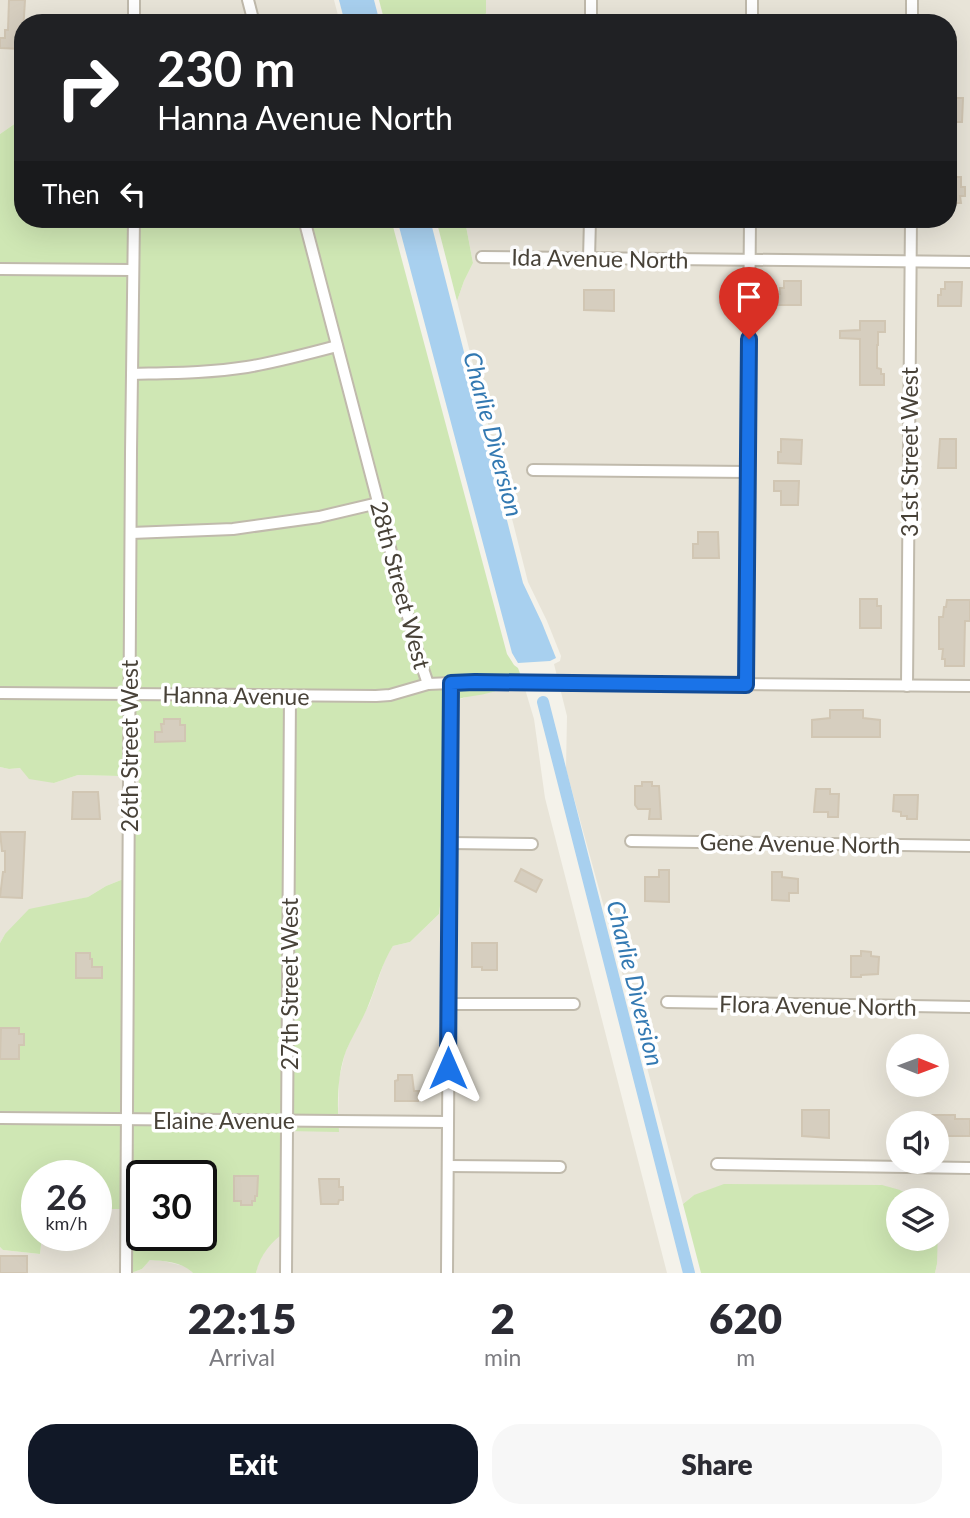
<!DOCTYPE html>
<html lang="en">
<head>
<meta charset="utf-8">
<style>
	:root { --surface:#fff; --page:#f7f7f7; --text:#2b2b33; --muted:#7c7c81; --accent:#111827 }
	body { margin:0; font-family:Lato,sans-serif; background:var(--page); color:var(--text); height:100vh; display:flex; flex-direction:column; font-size:26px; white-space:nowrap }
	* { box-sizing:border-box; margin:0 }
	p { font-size:23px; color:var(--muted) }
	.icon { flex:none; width:38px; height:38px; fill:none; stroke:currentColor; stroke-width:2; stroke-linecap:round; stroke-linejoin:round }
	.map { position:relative; height:1273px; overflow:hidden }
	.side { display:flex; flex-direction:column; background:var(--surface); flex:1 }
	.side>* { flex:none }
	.hud { position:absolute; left:14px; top:14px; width:943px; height:214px; border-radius:28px; box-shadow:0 7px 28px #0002; background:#202124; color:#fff; overflow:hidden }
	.needle { width:46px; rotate:91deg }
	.fabs { position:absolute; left:886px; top:1034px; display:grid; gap:14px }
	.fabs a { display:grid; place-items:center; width:63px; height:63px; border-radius:50%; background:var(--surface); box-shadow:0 7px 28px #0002; font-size:35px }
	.speed { position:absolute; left:21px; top:1160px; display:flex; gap:14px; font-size:35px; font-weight:700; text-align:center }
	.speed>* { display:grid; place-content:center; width:91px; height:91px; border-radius:50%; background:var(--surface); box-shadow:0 7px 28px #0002; line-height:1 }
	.speed small { font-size:18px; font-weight:400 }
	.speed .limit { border:4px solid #111; border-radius:10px; background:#fff; color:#111 }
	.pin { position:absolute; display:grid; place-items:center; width:60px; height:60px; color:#fff; margin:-72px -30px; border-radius:50% 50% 50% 0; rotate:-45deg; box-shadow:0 0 7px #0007 }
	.pin .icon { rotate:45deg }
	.me { position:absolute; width:77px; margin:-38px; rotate:0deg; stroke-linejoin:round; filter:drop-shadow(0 0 5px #0008) }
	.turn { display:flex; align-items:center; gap:24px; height:147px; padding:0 28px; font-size:32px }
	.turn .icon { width:91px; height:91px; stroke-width:2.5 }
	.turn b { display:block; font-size:49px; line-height:60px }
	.then { display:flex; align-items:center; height:66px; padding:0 28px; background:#0003; gap:14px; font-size:26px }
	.eta { display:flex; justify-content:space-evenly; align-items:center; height:119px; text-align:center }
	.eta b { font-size:42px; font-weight:800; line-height:49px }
	.button { display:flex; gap:14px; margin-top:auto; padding:14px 28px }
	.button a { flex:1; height:80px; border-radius:28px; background:var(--accent); color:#fff; font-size:28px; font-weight:800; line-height:80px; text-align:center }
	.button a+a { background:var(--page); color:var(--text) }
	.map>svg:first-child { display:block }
</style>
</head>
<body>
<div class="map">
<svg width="970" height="1273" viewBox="0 0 970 1273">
	<rect width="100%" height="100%" fill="#f4f2ea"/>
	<g fill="#e8e4d8" fill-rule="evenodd">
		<path d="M0,0h334l6,23h-317v95l-23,16z"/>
		<path d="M486,0h484v1273h-35l2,-9 -1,-64h-17l-19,-10 -206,5 -11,9 -59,-224 -58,-211 1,-53 -13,-52 6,-3 1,-5 -14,-35 -19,-39 -71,-281 7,-20 9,-18 -7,-37v-7h482v-196h-466l4,-10zM898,1046h38v39h-38zM898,1124h38v38h-38z"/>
		<path d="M522,679l12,40 11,79 122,475h-411l2,-9 7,-13 22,-120 51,-11 1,-41 6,-26 11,-25 13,-23 17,-48 7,-11 17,-4 29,-28 5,-40 3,-50 -5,-113 6,-7 23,-9 18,-2z"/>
		<path d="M0,767l9,2 11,-1 34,15 24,-8 41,1v-5l13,5h7l-1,22 -7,78 -25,10 -18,11 -20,5 -63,32 -5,9z"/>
		<path d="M96,1209h31v64h-127v-26l3,3 37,4 2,-18h54z"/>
		<path d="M150,1260l13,1 25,6 5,6h-62l11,-4z"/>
	</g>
	<g fill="#cfe7b4" fill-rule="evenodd">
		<path d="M379,0h107v13l-4,10h-97z"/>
		<path d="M23,118v101h368l116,435 7,11 4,3 4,11c-11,5 -22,11 -33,14 -18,5 -33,1 -47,18l5,113 -3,50 -5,40 -29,28 -17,4c-11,17 -16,37 -23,55 -6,17 -17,33 -24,50 -9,24 -9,54 -7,81l-52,-1 -1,100c-15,11 -26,24 -30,42h-63c-10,-11 -29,-12 -43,-13l-8,9 -11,4 -5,-64h-30v-33h-59v60h5l-2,18 -37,-4 -3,-3v-304l5,-9 24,-25 59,-12 18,-11 25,-10 7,-78 1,-21 -19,-6 -1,5 -41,-1 -24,8 -25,-4 -9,-11 -11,1 -9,-2v-633zM142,1176h59v60h-59z"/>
		<path d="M436,219h30v7l7,37 -9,18 -7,20z"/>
		<path d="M724,1184l158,1 18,5 19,10h-21v39h38v-13l2,3 -1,35 -2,9h-234l-18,-69 11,-9z"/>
	</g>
	<g fill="#a8d0ef">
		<path d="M339,0h35l6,23h-35z"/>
		<path d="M397,219h33l93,364 19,40 14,35 -6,3 -32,2 -6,-10z"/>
	</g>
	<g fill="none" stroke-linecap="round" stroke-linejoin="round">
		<path stroke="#a8d0ef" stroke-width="12" d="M543,702l146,571"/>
	</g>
	<g fill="#d6cebf" stroke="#d1c6b3" stroke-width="2">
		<path d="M9,0h16l-3,49 -22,-1v-10h5v-8h3z"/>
		<path d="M948,98h15l-1,24h-14z"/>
		<path d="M948,177h13v10h4v9h-5l1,7h-13z"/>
		<path d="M784,281h17v24h-24v-11h3v-6h4z"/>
		<path d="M945,282h17l-1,24h-23v-11h3v-6h4z"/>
		<path d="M584,290h30v21l-30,-1z"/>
		<path d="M860,321h25v11h-7v13h-1v23l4,1v5h3v11h-24v-46l-20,-1v-7l20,-1z"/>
		<path d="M781,439l21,1 -1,24 -23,-1v-11h3z"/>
		<path d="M940,439h16v29h-18z"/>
		<path d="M774,481h25l-1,24h-17v-14h-7z"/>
		<path d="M698,532h20l1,26h-26v-14h5z"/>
		<path d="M860,599h17v7h4v22h-21z"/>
		<path d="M947,600h23v21h-5l-1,45h-19v-7h-3l1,-10h-4v-32h4l1,-10h2z"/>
		<path d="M830,710h33v8l17,2v17h-68v-17l18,-2z"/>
		<path d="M164,719h16v6h5v16l-30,1v-10h7l-1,-8h3z"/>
		<path d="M642,782h10v4h7l2,33h-12l1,-10h-12l-3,-4v-19h7z"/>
		<path d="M816,789h14v5h9l-1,23h-10v-5h-14z"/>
		<path d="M73,792h25l2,27h-28z"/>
		<path d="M894,795h24l-1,24h-10v-3h-6v-4l-8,-1z"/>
		<path d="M0,832h25l-3,66 -22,-1 3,-25h2v-21h-3z"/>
		<path d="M521,869l21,11 -6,12 -21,-11z"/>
		<path d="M659,870h10v32l-24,-1v-24h14z"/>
		<path d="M772,872h10v5l16,2v14h-9v8l-17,-1z"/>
		<path d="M472,943h25v27h-15v-3h-10z"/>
		<path d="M861,951l10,1v4l8,1 -1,17 -17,1v2h-10v-21h10z"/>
		<path d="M76,953h14v6h2v8h10v11h-26z"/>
		<path d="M1,1028h18v6h5v11h-5v14h-19z"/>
		<path d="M398,1075h14l2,16h5l-1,10h-23v-20l3,-1z"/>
		<path d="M802,1110h27v28l-27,-2z"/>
		<path d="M931,1115h24v4h15v17h-34v-12h-5z"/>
		<path d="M234,1176h24l-1,20h-2v5h-3v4h-11v-4h-7z"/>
		<path d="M319,1179h20v8h4v13h-4l-1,4h-17z"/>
		<rect x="0" y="1256" width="27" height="17"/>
	</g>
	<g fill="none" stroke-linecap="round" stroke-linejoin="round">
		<defs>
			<g id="minor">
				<path d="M248,0l6,23"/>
				<path d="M134,23v-23"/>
				<path d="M591,23v-23"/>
				<path d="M752,23v-23"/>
				<path d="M912,23v-23"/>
				<path d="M304,219l113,432 11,33"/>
				<path d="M482,257l488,5"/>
				<path d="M589,259l1,-40"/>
				<path d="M0,269l132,1"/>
				<path d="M132,374c38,-1 77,-1 115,-7 30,-5 60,-13 90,-21"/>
				<path d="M533,470l215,2"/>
				<path d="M131,533l102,-4 86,-12 59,-14"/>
				<path d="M746,685l4,-466"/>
				<path d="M907,686l4,-467"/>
				<path d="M0,693l376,3 14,-1 38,-11 47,-2 495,4"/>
				<path d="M631,841l339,5"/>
				<path d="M450,843l82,1"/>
				<path d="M667,1002l303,5"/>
				<path d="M449,1004h125"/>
				<path d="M0,1118l448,4"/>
				<path d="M717,1164l253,4"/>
				<path d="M448,1166l112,1"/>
				<path d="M126,1273l5,-821 3,-233"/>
				<path d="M286,1273l4,-577"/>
				<path d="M447,1273l4,-590"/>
			</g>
		</defs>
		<use href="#minor" stroke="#c0baac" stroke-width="14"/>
		<use href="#minor" stroke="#fff" stroke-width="10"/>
	</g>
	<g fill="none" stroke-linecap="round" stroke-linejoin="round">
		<defs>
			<path id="route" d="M448,1068l3,-385 24,-1 271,3 3,-346"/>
		</defs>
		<use href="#route" stroke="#114b97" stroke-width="18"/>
		<use href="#route" stroke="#1a73e8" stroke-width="12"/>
	</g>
	<g text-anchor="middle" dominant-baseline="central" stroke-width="7" stroke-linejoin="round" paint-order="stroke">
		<g font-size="23" fill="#484238" stroke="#fff">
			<text transform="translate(600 258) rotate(1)">Ida Avenue North</text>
			<text transform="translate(909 452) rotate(-90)">31st Street West</text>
			<text transform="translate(401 585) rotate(75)">28th Street West</text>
			<text transform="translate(236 695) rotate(1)">Hanna Avenue</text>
			<text transform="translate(129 746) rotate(-90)">26th Street West</text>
			<text transform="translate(800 843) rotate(1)">Gene Avenue North</text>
			<text transform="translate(289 984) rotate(-90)">27th Street West</text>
			<text transform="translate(818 1005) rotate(1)">Flora Avenue North</text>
			<text x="224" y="1120">Elaine Avenue</text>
		</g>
		<g font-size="24" font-style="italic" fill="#3379b2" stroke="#fff">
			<text transform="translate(494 434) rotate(75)">Charlie Diversion</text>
			<text transform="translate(636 983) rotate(76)">Charlie Diversion</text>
		</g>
	</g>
</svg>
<div class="fabs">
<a><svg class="needle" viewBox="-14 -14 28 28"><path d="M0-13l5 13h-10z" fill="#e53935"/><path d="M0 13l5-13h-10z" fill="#7c7c81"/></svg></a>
<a><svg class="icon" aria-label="sound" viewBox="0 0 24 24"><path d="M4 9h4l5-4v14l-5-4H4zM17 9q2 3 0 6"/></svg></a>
<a><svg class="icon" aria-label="layers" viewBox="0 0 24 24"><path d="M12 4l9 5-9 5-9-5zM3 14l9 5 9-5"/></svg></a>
</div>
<div class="speed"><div>26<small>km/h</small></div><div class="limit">30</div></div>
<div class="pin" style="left:749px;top:339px;background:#d93025"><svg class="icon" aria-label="arrive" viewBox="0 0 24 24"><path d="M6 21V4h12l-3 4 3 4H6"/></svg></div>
<svg class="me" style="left:448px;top:1068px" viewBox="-20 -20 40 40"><path d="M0-17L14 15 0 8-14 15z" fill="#1a73e8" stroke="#fff" stroke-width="4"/></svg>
<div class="hud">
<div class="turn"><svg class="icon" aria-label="right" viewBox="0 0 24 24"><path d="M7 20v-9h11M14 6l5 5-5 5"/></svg><div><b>230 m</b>Hanna Avenue North</div></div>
<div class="then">Then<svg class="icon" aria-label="left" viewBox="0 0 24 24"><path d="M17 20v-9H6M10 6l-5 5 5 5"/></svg></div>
</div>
</div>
<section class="side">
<div class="eta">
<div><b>22:15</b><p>Arrival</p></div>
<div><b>2</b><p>min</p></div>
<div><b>620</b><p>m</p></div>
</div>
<div class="button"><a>Exit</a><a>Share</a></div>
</section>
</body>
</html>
